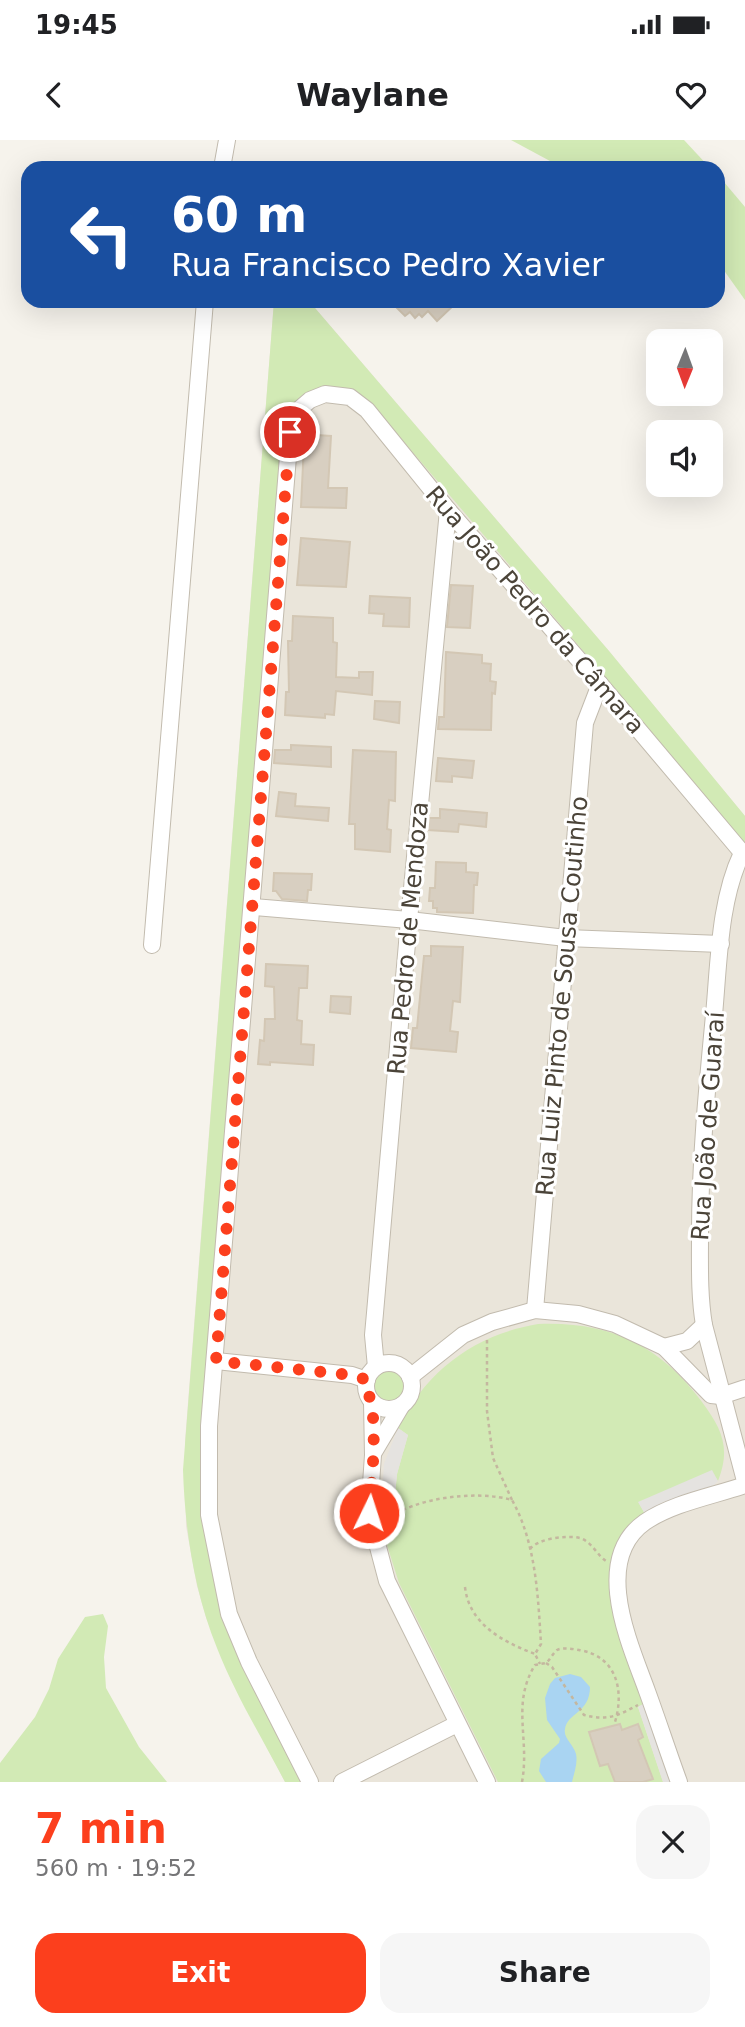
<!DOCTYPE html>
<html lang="en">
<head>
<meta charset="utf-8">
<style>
	:root { --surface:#fff; --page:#f6f6f6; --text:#202124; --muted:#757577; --accent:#fc3f1d }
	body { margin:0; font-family:"DejaVu Sans",sans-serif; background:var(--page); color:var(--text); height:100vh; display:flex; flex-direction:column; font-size:26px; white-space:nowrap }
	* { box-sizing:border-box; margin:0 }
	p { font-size:23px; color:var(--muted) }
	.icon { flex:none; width:38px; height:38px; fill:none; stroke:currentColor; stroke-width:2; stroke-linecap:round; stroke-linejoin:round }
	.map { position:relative; height:1642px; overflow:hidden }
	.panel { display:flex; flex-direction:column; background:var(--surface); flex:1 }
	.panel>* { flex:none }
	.hud { position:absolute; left:21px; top:21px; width:704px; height:147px; border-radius:21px; box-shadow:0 7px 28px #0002; background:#1a4fa0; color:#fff; overflow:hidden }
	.needle { width:46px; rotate:181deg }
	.buttons { position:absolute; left:646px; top:189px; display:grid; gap:14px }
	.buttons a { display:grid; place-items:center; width:77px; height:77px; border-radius:14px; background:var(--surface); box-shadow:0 7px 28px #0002; font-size:35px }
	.pin { position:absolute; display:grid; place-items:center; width:60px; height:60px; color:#fff; margin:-30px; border:4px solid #fff; border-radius:50%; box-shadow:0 2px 7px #0007 }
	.me { position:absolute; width:77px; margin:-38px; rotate:4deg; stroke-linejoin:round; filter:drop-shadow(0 0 5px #0008) }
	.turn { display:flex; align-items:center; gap:24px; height:147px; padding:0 35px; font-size:32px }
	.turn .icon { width:91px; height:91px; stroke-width:2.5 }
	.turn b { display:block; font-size:49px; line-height:60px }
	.round { display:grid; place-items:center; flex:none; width:74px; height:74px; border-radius:21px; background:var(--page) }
	.headline { display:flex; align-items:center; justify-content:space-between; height:119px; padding:0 35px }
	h1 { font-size:42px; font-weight:800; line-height:52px; color:var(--accent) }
	.button { display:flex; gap:14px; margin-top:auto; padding:14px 35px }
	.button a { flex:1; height:80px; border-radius:21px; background:var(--accent); color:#fff; font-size:28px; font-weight:800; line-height:80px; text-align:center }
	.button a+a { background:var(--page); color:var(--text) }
	.status { display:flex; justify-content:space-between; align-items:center; height:49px; padding:0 35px; background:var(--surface); direction:ltr }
	.status svg { height:19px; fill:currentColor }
	header { display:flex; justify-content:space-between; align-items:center; height:91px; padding:0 35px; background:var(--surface); font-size:32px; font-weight:800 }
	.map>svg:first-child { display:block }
</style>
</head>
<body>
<div class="status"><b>19:45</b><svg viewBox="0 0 49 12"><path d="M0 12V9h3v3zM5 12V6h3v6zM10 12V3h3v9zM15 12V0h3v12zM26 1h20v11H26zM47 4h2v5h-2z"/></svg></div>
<header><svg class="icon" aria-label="back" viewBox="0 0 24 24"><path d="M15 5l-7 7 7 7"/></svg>Waylane<svg class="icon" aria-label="heart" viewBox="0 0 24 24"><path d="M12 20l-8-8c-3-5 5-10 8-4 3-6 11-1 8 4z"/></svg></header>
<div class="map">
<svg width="745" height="1642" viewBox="0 0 745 1642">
	<rect width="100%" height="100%" fill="#f6f3ec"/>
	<path fill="#eae5da" d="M274,161h35l300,350 136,165v966h-460l-55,-105 -24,-60 -9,-31 -11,-60 -1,-85z"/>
	<g fill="#d2eab5">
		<path d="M511,0h173l26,28h-147z"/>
		<path d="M718,35l27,32v93l-27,-38z"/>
		<path d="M274,161h35l300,350 136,165v30l-155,-187 -223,-260 -9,-5 -63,13 -94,1044 1,60 4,29 12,60 86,182h-19c-23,-44 -50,-88 -68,-134 -23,-57 -32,-117 -34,-178z"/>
		<path d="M538,1184c71,-3 122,21 164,78 20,27 29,46 16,79l-7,-10 -72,32 6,11c-68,45 -21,131 0,189l-7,4 25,75h-165l-99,-199 -12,-38 -6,-37 13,-2 3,-32 11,-39 -10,-7c29,-58 76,-93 140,-104z"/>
		<circle cx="389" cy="1246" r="18"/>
		<path d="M103,1474l5,12 -4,31 2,31 33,59 28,35h-167v-19l35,-46 14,-28 9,-30 27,-42z"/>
	</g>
	<g fill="#e5e3e0">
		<path d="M398,1288l10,7 -11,39 -3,32 -13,2 3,-44z"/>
		<path d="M712,1330l6,11 -5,5 -68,28 -7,-12z"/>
		<path d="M645,1563l28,79h-10l-25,-75z"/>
	</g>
	<path fill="#a9d4f2" d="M570,1534l11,3 9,10c0,26 -23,26 -25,42 -2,9 9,16 11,25 2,9 -2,19 -4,28h-26l-7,-11 2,-12 18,-16 1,-4 -13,-19 -2,-22 5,-14 5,-6z"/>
	<g fill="#d8cfc1" stroke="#d3c7b4" stroke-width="2">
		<path d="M390,161h68l-21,20 -9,-10 -6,6 -3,-3 -4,4 -5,-6 -5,4z"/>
		<path d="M316,295l15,1 -3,52h19l-1,20 -45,-1 3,-63 5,2 1,-7h4z"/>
		<path d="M301,398l49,4 -4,45 -49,-2z"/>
		<path d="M451,445l22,1 -3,42 -23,-1z"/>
		<path d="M370,456l40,2 -1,29 -26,-1 1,-12 -15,-1z"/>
		<path d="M293,476l40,2v24l4,1 -1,34 23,1v-6h14l-1,23 -36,-4 -2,24 -9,-1v4l-40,-3 1,-23h3l-1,-51h4z"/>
		<path d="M446,512l36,3v8l9,1 -1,17 6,1 -1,12 -3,-1 -1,37 -53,-1 1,-12h5z"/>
		<path d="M375,561l25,1 -1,21 -25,-4z"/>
		<path d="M291,605l40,2v20l-57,-4 1,-13h16z"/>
		<path d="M353,610l43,2 -1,49 -6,-1 -2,29 4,1 -1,22 -35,-3v-25h-6z"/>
		<path d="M438,618l36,3 -2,17 -20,-2v6l-16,-1z"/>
		<path d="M279,652l17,2 -1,12 34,2 -1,13 -52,-5z"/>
		<path d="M440,669l47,4 -1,14 -27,-3 -1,8 -30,-2 1,-12h11z"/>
		<path d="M436,722l30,1v9l12,1 -1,12h-3l-1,28 -36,-1v-4h-4v-7h-4l1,-13h5z"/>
		<path d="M274,733l38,1 -1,16h-3l-1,11 -25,-2 -6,-8h-3z"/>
		<path d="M431,806l32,1 -3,55 -7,-1 -3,30 8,1 -2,20 -45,-4 2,-20h4l7,-72h7z"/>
		<path d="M266,824l42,2 -1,22h-8l-2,32 5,1 -1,23 13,1 -1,20 -43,-3v3l-12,-1 2,-24 4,1 1,-22h10l-1,-32 -9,-1z"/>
		<path d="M331,856l20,1 -1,17 -20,-2z"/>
		<path d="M620,1584l2,6 16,-6 5,13 -5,3 15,39 -10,3h-28l-7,-18 -8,2 -11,-34z"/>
	</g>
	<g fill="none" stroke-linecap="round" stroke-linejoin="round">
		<defs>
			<g id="street">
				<path d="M222,28l5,-28"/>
				<path d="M742,713c-23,48 -23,109 -28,162 -7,73 -14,146 -14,219 0,31 -1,61 4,91l41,156"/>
				<path d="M253,767l156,13 157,18 155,6"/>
				<path d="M152,805l53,-644"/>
				<path d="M535,1170l50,-587 15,-39"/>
				<path d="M664,1207l23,-6 17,-16"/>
				<path d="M216,1221l136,14 15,5"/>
				<circle cx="389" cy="1246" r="23"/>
				<path d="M376,1227l-3,-32 2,-22 34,-393 39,-410"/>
				<path d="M410,1237l53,-42 29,-13 43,-12 43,4 37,10 49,23 47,48 10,1 24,-8"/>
				<path d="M372,1262l1,53 -4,58 18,68 100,201"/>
				<path d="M374,1312l28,-47"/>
				<path d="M310,1642l-61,-120 -20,-48 -20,-99v-89l81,-994 6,-20 14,-12 15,-6 25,3 17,13 81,100 152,174 145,172"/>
				<path d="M342,1642l115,-58"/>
				<path d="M679,1642c-11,-30 -21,-61 -32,-91 -17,-47 -56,-131 -2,-169 28,-19 68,-26 100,-37"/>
			</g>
		</defs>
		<use href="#street" stroke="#c2bbae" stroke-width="18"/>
		<g stroke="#c4b79f" stroke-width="2.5" stroke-dasharray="3.5 3.5" stroke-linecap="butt">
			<path d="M487,1200v71l6,47 19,42"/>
			<path d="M385,1381c29,-24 92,-31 127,-21 24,43 26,96 29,144l-6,10 5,10"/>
			<path d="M530,1409c9,-11 37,-14 50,-11 12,4 17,17 26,23"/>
			<path d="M465,1447c4,37 38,55 70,67"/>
			<path d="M546,1523l6,4 32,48c24,6 33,1 54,-10"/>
			<path d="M522,1642c8,-43 -11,-78 13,-117l11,-2c4,-3 7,-10 11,-13 6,-3 16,-1 22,0 39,6 46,43 35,75"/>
		</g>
		<use href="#street" stroke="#fff" stroke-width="16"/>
	</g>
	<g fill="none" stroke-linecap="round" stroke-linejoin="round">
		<path stroke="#fc3f1d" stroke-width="12" stroke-dasharray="0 21.6" d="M290,292l-74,929 136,14 15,5c-2,11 4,17 5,26 4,36 0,72 -3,107"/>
	</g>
	<g text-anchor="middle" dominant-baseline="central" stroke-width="6" stroke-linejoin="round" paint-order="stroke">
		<g font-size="24" fill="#4b4439" stroke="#fff">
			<text transform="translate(535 470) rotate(49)">Rua João Pedro da Câmara</text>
			<text transform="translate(408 798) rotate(-85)">Rua Pedro de Mendoza</text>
			<text transform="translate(562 856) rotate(-85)">Rua Luiz Pinto de Sousa Coutinho</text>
			<text transform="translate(708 986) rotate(-86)">Rua João de Guaraí</text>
		</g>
	</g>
</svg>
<div class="buttons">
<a><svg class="needle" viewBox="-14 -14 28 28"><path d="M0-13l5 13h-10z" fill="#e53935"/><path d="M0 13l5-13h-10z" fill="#757577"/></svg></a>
<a><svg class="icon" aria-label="sound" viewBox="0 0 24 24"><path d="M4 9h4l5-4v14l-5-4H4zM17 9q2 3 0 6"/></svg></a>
</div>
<div class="pin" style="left:290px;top:292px;background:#d93025"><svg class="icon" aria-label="arrive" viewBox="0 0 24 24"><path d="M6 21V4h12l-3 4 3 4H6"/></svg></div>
<svg class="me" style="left:369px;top:1373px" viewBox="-20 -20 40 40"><circle r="17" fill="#fc3f1d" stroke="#fff" stroke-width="3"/><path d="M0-11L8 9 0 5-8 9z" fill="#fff"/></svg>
<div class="hud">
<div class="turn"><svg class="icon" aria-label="left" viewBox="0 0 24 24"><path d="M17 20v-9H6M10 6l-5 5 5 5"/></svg><div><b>60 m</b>Rua Francisco Pedro Xavier</div></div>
</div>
</div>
<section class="panel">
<div class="headline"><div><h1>7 min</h1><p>560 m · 19:52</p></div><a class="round"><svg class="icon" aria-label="close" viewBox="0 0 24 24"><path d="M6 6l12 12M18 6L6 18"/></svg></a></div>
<div class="button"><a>Exit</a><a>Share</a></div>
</section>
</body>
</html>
